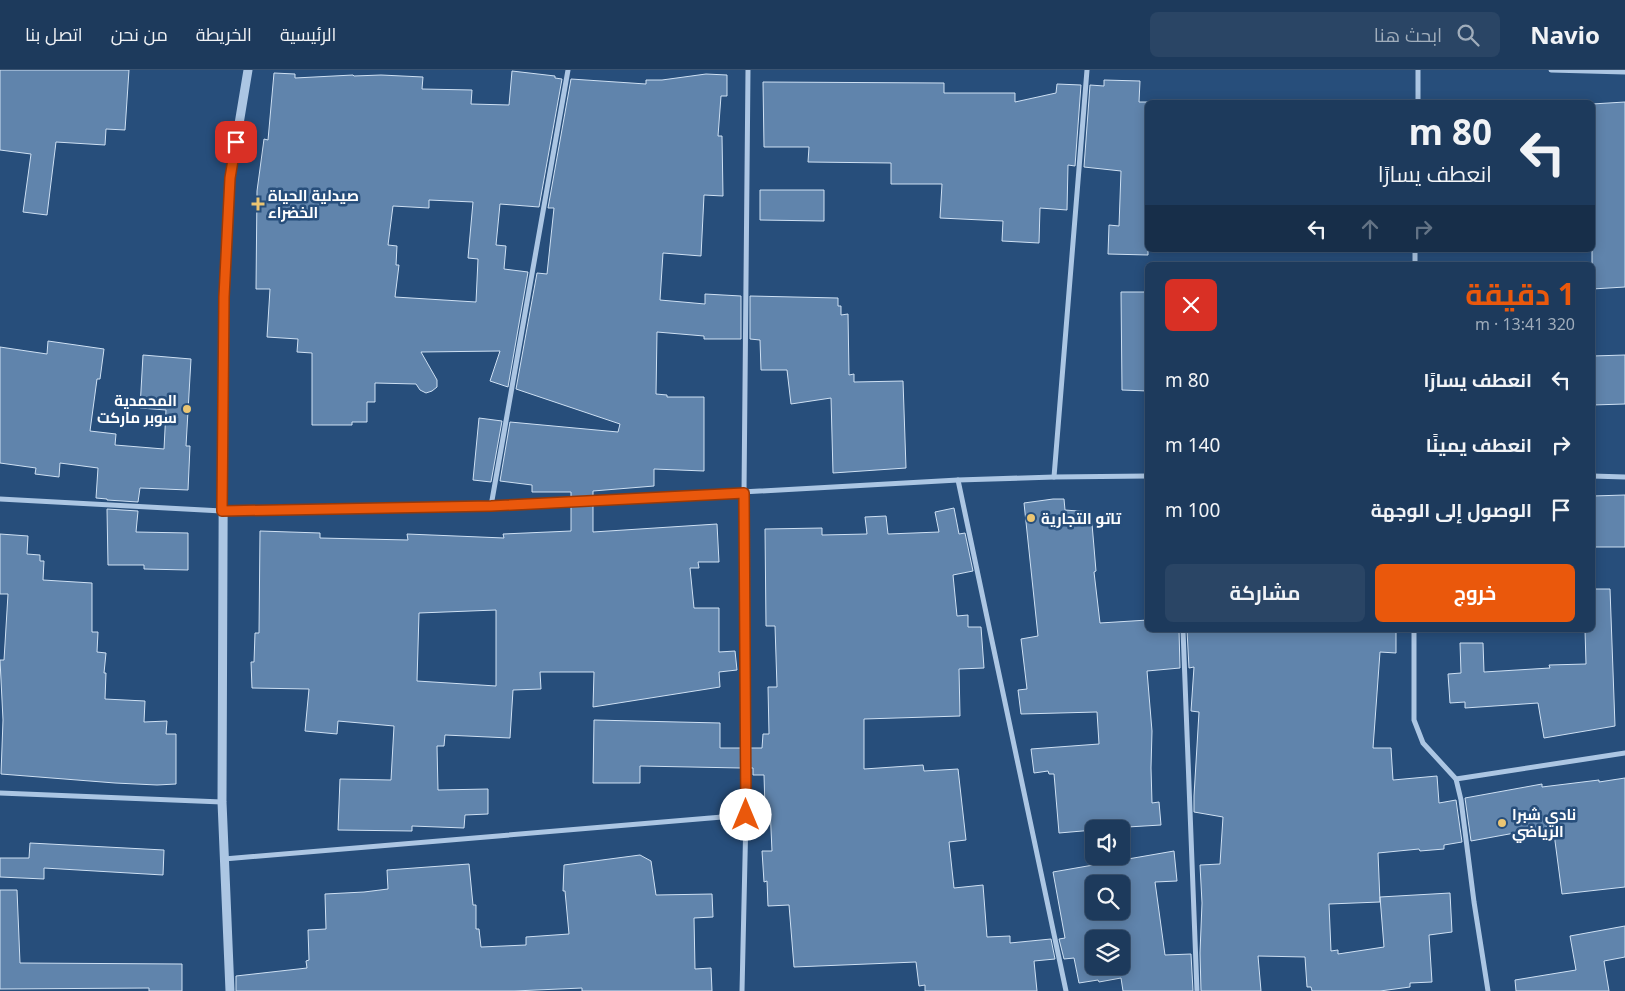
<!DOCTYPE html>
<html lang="ar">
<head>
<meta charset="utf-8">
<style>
	:root { --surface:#1d3a5c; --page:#2a4565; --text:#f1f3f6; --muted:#a0adbb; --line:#3b5472; --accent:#ea580c }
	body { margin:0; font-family:"Noto Sans",Cairo,sans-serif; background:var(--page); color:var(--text); direction:rtl; height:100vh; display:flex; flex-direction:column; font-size:19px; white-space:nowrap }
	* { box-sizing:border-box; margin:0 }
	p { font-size:16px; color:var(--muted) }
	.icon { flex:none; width:28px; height:28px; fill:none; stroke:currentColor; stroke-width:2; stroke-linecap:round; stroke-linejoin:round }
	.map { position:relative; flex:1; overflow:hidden; direction:ltr }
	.panel { position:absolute; left:1145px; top:192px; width:450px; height:370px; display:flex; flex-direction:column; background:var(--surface); border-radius:8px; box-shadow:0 2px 12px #0003,0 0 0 1px var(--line); direction:rtl }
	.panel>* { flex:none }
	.guide { position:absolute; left:1145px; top:30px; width:450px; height:152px; border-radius:8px; box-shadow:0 2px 12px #0003,0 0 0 1px var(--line); direction:rtl; background:#1d3a5c; color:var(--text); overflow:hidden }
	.controls { position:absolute; left:1085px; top:750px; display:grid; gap:10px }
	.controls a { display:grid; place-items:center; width:45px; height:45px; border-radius:8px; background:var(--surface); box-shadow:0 2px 12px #0003,0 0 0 1px var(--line); font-size:25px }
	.pin { position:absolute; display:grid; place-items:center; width:42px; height:42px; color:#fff; margin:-21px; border-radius:10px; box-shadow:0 2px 8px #0006 }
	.me { position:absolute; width:55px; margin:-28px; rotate:0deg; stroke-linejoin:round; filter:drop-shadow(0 0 4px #0008) }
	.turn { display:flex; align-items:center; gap:18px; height:105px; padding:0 20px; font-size:22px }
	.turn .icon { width:65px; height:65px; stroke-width:2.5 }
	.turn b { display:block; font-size:35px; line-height:42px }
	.lanes { display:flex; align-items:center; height:48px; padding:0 20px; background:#0003; justify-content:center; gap:25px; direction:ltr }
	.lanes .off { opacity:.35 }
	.round { display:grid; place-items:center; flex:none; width:52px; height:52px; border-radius:8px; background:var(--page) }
	.summary { display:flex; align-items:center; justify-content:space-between; height:85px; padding:0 20px }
	h1 { font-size:30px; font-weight:700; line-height:38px; color:var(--accent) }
	.button { display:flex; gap:10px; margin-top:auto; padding:10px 20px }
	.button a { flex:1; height:58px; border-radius:8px; background:var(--accent); color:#fff; font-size:20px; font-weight:700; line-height:58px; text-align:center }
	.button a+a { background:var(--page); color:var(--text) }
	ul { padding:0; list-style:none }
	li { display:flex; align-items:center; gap:15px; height:65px; padding:0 20px }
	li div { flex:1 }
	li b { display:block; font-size:19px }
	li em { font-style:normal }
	header { display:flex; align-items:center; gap:30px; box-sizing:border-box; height:70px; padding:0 25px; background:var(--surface); border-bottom:1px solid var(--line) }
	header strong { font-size:24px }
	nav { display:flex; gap:28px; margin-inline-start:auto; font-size:18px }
	.search { width:350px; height:45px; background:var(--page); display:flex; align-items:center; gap:12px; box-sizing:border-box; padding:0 18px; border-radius:8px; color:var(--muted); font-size:19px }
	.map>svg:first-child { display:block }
</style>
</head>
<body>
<header>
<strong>Navio</strong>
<div class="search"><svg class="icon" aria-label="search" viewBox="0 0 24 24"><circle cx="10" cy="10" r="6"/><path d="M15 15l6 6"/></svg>ابحث هنا</div>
<nav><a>الرئيسية</a><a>الخريطة</a><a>من نحن</a><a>اتصل بنا</a></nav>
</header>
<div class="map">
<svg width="1625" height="921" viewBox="0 0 1625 921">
	<rect width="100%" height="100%" fill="#274e7b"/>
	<g fill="#6084ac" stroke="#cee0f3" fill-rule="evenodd">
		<path d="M0,0h129l-4,60 -19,-1 -1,16 -49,-3 -9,73 -24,-3 8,-58 -31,-4z"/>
		<path d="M512,1l43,5v2l7,1 -23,128 -39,-3 -4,41 10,1 -2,23 24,3 -20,115 -18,-6 10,-30 -79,1 16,28v7l-5,4 -6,2 -6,-3 -4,-6 -41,-1v19h-8v20h-15v3h-40v-72l-15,-1 1,-13 -31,-2 3,-48h-14l1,-98 7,-52 4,1 6,-67 21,1v4l58,-3 1,1 27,-1 42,2 -1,12 50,1 -1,14 38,1zM429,130l44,2 -5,56 10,1 -2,43 -81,-5 4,-32h-3l1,-19 -9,-1 5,-39 36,2z"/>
		<path d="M706,4l21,1v21h-6l-3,40h4l1,60 -19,-1 -3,61 -38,-3 -3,47 45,4v-10l36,2v43h-37v-3l-47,-4 -1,62 11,1v2h37v74l-50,-2v17l-61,5v5l-22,1v-5h-39v-7l-32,-4 10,-59 108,10 2,-8 -104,-35 21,-116 10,1 7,-66h-6l23,-129 75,5v-4h16z"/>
		<path d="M1104,10l36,1 -1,21h9v153l-40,-1 1,-29 10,1 2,-55 -37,-4 6,-82 14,1z"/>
		<path d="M763,12l181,1v10h71v9l41,-9 1,-9 24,1 -6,81 -7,-1 -1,45 -27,-2 -1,35 -37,-2 1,-20 -63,-3 2,-34h-51v-21l-83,-1 1,-15h-45z"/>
		<path d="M1625,32v185l-33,2v-185z"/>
		<path d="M760,120h64v31l-64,-1z"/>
		<path d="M1121,222h27v99l-26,-1z"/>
		<path d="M750,226l88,2v8h3v9l7,-1 1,61 5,-1v8l49,-1 3,87 -73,5 -2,-75 -40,6 -4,-34h-26l-1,-30 -10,-1z"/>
		<path d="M48,271l56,8 -4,30h-3l-7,52 26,3 -1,11 49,4 2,-39 -26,-2 3,-53 48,4 -5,87h4l-2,44 -48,-2 -2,14 -31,-2v-1l-11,-1 2,-30 -38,-5 -1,14 -24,-3 1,-6 -36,-5v-116l47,7z"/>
		<path d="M1625,285v49l-33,1v-49z"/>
		<path d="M479,348l23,3 -11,61 -18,-2z"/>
		<path d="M1625,425v52h-33v-51z"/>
		<path d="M1053,429h11l1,11 26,2 5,59 -2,1 6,51 48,-3v10h31l1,38 -33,3 5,60 -1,37 1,35 7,-1 2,23 -67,4v1l-35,3 -5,-59h-5l-1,-3 -14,2 -3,-24 68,-5 -2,-32 -76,2 -3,-24 9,-1 -6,-50 17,-3 -14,-133z"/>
		<path d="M593,435v27l124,-8 2,38h-21l1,6h-9l4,40h25v44l16,-1 2,19 -18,2 1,15 -127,20 1,-35h-54l1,17 -28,1 -3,48 -65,-3 -1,11h-7l1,44 50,-1v25l-23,1 -1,13 -52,-2v5l-74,-1 2,-51 51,1 3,-54 -56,-5 -1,13 -32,-3 4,-42 -57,-1 -1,-26h3l1,-29h4l1,-102 60,2v5l88,2 -1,-6 97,4 -1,-4 68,-3v-25zM496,540v76l-79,-5 2,-68z"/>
		<path d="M954,438l5,26 6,-1 8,38 -20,4 4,41 11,-1v12h13l3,41 -25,1 1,47 -96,3v50l59,-4 1,6 34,-2 8,71 -17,2 5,46 29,-3 4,52 23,-1v7l41,-4 4,20 -21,2 3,30h-112v-6l-6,1 -3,-24 -122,5 -5,-62 -21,1 -1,-25 -3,1 -2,-31h10l-2,-43 -5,1 -1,-34h-11v-7h-3v-20h12l1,-14h6l-1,-47h9l-2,-61h-9l-1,-97 57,-1v7l45,-1 -2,-17 21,-1 2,18 51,-2 -4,-20z"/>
		<path d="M107,439l31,2 -2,21 52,1v37l-44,-1v-4h-36z"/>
		<path d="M0,464l28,2 -1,18 13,1v6h4l-1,19 49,3v49h6l-1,20 9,1 -2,20h2l-1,26 40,2 -1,21 23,-1 -1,13h10v50l-19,1 -42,-2 -114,-9 2,-54 -3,-60h4l4,-66h-8z"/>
		<path d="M1592,519h18l5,137 -71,12 -6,-35 -73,5v-6l-15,1 -2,-29 13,-1 -1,-30h23l1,29 66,-4 -1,-3 37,-1 -1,-34h7z"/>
		<path d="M1187,560h209v23l-16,-1 -7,96h18l2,32 44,-4 2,27 17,-3 6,42 -18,3v4l-24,2 -1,-2 -41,4 2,49 -51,2 2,47 7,-1v4l46,-7 -4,-50 70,-4 2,39 -23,3 3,47 -22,1v4l-30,4h-68l-1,-4h-4l-2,-30 -47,-1 3,35h-60l-1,-38 2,-50 -2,-38 20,-1 3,-47 -29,-5v-16l5,-84 -8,-1 3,-44 -5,1z"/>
		<path d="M594,650l126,3v25h21v20l-101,-2v17h-47z"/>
		<path d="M1625,708v109l-63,7 -9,-68 -82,15 -6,-43 77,-14v3l57,-7v2z"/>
		<path d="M30,773l134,7 -1,25 -119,-7v11l-44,-2v-19h29z"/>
		<path d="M1174,781l3,30 -22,1 10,73 26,-1 2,37h-70l-2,-13 -22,4 -1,-2 -19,3 -5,-25 -10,1 -5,-20 6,-1 -12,-66zM1094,814h27v27h-27zM1094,869h27v27h-27z"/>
		<path d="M640,785l11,6 5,34 56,-1 1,23 -19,1 1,51 16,-1 1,23h-130v-3l-68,3h-278v-15l71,-8 -1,-7 3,-1 -1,-30 18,-1 -1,-35 39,-2 24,-3 -1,-19 82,-6 4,41h3v24h3l2,18 45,-2v-8l43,-3 -4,-43h-2l1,-26z"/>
		<path d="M0,820h17l3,73 162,1v27h-33v-3l-149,1z"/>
		<path d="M1625,856v31l-21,4 5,30h-93l-1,-11 61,-10 -6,-34z"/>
	</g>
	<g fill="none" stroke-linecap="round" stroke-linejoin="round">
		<g stroke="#acc6e3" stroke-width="5">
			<path d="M1551,0l74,2"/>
			<path d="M1418,32v-32"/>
			<path d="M1415,195v-15"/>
			<path d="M1592,406l33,1"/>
			<path d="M1054,407l33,-407"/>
			<path d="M958,410l108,511"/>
			<path d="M0,429l222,12 269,-5 467,-26 96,-3 94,-1"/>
			<path d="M491,436l77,-436"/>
			<path d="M1183,560l14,361"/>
			<path d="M1414,560v90l9,23 33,36 5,21 13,102 14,89"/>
			<path d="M1456,709l169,-26"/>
			<path d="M0,723l222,9"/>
			<path d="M224,789l522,-44"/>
			<path d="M742,921l4,-176 -2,-322 4,-423"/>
		</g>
		<path stroke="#acc6e3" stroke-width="9" d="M230,921l-8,-189 2,-505 6,-119 18,-108"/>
	</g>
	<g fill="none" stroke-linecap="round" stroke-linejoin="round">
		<defs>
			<path id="route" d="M236,72l-6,36 -6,119 -2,214 269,-5 253,-13 2,322"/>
		</defs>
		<use href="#route" stroke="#983908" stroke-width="12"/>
		<use href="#route" stroke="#ea580c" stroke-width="9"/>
	</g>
	<g fill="#ebc572" stroke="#274e7b" stroke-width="2">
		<path d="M255.5 126.5h5v5h5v5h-5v5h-5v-5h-5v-5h5z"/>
		<circle cx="187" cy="339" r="5"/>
		<circle cx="1031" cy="448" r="5"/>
		<circle cx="1502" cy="753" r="5"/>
	</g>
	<g text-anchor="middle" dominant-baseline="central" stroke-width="5" stroke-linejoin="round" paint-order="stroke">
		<g font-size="15" font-weight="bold" fill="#fff" stroke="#274e7b" text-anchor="start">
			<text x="268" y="125">صيدلية الحياة<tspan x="268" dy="17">الخضراء</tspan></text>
			<text x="177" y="330" text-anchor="end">المحمدية<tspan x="177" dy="17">سوبر ماركت</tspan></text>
			<text x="1041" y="448">تاتو التجارية</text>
			<text x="1512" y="744">نادي شبرا<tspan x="1512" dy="17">الرياضي</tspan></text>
		</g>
	</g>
</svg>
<div class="controls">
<a><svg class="icon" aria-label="sound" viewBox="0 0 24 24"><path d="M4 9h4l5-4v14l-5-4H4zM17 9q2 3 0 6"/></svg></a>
<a><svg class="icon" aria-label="search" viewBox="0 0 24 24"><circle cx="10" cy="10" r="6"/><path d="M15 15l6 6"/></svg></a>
<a><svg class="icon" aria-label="layers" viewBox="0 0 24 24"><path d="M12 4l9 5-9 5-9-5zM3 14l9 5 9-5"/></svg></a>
</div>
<div class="pin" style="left:236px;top:72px;background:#d93025"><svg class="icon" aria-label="arrive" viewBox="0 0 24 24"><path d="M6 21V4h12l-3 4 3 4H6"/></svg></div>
<svg class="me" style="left:746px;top:745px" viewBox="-20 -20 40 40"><circle r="19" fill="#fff"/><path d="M0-13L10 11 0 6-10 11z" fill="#ea580c"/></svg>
<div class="guide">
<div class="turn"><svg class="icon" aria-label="left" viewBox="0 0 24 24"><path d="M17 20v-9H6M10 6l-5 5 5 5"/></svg><div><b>80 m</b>انعطف يسارًا</div></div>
<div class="lanes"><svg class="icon" aria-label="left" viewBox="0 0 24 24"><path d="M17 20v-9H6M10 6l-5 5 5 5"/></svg><svg class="icon off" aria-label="ahead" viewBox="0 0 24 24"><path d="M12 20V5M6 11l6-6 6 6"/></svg><svg class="icon off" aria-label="right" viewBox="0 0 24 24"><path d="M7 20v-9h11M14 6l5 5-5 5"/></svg></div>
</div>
<section class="panel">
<div class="summary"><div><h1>1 دقيقة</h1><p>320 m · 13:41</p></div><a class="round" style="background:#d93025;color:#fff"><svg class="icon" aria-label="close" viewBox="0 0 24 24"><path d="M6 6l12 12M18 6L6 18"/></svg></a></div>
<ul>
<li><svg class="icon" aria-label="left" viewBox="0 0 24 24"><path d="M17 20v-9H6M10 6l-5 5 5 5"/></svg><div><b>انعطف يسارًا</b></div><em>80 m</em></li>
<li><svg class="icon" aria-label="right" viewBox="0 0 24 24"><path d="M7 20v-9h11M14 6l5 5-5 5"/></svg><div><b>انعطف يمينًا</b></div><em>140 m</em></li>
<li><svg class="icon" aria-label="arrive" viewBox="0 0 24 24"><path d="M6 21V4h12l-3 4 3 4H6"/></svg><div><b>الوصول إلى الوجهة</b></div><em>100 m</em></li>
</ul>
<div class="button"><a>خروج</a><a>مشاركة</a></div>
</section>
</div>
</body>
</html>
